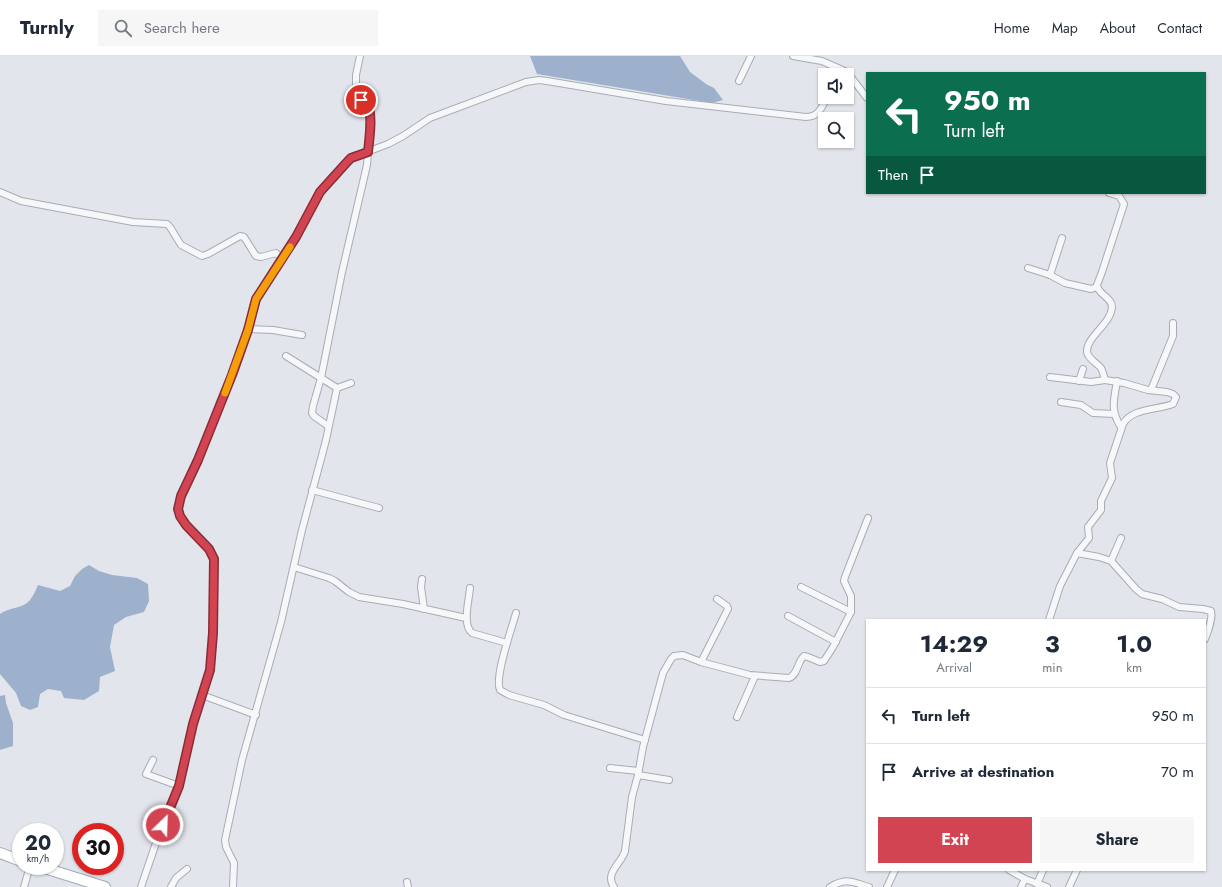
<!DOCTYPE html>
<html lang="en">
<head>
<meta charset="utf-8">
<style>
	:root { --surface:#fff; --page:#f6f6f7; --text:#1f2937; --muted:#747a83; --line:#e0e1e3; --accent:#d34452 }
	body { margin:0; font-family:Jost,sans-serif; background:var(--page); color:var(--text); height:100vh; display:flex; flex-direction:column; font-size:15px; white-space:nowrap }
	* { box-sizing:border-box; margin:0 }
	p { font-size:13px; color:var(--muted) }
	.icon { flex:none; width:22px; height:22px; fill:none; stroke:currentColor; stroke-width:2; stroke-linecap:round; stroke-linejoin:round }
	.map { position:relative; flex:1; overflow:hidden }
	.panel { position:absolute; left:866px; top:563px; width:340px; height:252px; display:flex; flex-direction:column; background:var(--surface); border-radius:0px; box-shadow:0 1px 3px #0004 }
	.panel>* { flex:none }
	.banner { position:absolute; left:866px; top:16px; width:340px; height:122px; border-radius:0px; box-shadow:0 1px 3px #0004; background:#0b6e4f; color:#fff; overflow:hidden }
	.fabs { position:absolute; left:818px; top:12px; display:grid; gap:8px }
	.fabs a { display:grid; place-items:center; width:36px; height:36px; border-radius:0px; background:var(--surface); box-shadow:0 1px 3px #0004; font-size:20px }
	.speed { position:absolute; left:12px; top:767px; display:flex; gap:8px; font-size:20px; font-weight:700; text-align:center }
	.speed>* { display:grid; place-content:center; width:52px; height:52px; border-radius:50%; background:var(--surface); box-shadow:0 1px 3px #0004; line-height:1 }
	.speed small { font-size:10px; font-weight:400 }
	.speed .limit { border:6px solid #d22; background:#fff; color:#111 }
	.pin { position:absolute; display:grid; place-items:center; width:34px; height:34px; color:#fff; margin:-17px; border:2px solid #fff; border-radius:50%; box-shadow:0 1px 4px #0007 }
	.me { position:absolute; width:44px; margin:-22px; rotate:24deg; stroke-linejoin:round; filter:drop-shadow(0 0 3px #0008) }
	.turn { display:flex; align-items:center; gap:14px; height:84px; padding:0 12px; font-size:18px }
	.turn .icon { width:52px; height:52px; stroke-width:2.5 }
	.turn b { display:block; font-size:28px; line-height:34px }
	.then { display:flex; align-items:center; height:38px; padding:0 12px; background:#0003; gap:8px; font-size:15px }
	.eta { display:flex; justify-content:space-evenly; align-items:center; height:68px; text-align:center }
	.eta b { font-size:24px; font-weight:700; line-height:28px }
	.action { display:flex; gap:8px; margin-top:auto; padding:8px 12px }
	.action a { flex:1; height:46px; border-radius:0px; background:var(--accent); color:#fff; font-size:16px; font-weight:700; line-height:46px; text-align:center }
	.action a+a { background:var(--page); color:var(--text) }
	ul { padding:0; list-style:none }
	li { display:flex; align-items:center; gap:12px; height:56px; padding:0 12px; border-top:1px solid var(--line) }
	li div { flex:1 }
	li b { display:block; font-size:15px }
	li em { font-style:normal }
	header { display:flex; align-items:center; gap:24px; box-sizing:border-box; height:56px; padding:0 20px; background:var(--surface); border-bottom:1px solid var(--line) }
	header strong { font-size:19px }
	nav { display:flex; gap:22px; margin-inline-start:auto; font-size:14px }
	.search { width:280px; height:36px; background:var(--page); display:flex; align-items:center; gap:10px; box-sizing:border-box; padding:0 14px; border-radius:0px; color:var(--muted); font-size:15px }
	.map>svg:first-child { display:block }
</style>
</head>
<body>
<header>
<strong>Turnly</strong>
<div class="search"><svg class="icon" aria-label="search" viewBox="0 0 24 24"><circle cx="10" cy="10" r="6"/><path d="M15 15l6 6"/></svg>Search here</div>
<nav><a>Home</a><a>Map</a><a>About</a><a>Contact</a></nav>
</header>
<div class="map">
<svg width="1222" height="831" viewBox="0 0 1222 831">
	<rect width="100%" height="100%" fill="#e2e5eb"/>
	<g fill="#9db1cc">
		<path d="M530,0h150l10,16 16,12 8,4 9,12 -11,3 -175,-29z"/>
		<path d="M89,509l10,6 13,4 25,3 11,6 1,17 -5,11 -18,5 -12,8 -4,22 5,24 -15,6 -1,14 -15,9 -20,-2 -3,-7 -13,-2 -8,5 -2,13 -8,3 -9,-4 -5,-13 -16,-19v-60c9,-7 23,-5 30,-14 3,-4 6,-10 8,-15l22,6 10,-5 5,-10 7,-7z"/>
		<path d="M5,639l1,8 7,20v23l-13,4v-54z"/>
	</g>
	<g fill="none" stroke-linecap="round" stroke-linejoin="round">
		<defs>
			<g id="minor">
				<path d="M793,0l29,5 25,11 20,26"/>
				<path d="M739,25l12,-25"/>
				<path d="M0,136l21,9 112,21 34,2 3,3 11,18 21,11 6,-2 32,-18 4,1 12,19 5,1 15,-4 7,6"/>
				<path d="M1028,212l22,7 15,8 26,6 6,-2"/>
				<path d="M1050,219l12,-37"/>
				<path d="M248,273l25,1 29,5"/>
				<path d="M286,300l51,32"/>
				<path d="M1050,321l41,5 14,-2"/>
				<path d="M1079,325l4,-12"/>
				<path d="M1117,325c-3,18 -7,30 4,46"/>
				<path d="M1151,334l22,-54v-13"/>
				<path d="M1061,346l20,3 12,8 21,1"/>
				<path d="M328,370l-14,-10 -2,-3 1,-7 8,-28 21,-106 25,-107 3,-42 -1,-13 -3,-6 -9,-8 -1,-6v-15l4,-19"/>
				<path d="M312,434l67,18"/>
				<path d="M1077,497l22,4 12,4 10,-23"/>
				<path d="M1111,505l25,28 6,5 20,5 17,8 24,2 8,2c2,8 -3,20 -6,28"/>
				<path d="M294,511l35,11 6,3 14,11 10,5 44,7 63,14"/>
				<path d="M422,523l-1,8 3,22"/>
				<path d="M801,531l50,25"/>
				<path d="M470,532c-1,12 -8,37 2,45l35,10"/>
				<path d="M516,557c-4,15 -22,64 -16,77l9,5 35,10 20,10 81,25"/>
				<path d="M788,560l48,26"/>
				<path d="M1049,564l11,-34 17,-33 12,-15 -1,-11 13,-17v-9l11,-23 -2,-15 13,-39c9,-16 34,-14 50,-20l3,-7 -3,-3 -6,-2 -19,-2 -24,-7 -19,-3c-1,-4 -2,-8 -4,-12 -4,-5 -13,-9 -14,-16 -1,-15 24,-28 25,-45 0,-10 -14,-12 -15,-22l5,-13 22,-68 -5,-8 -10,-3"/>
				<path d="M701,606l27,-53 -1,-3 -10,-7"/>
				<path d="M202,639l54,20"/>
				<path d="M737,661l18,-41"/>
				<path d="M153,704l-7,14 33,12"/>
				<path d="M610,712l28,3"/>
				<path d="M638,719l31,5"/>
				<path d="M1009,814l16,9 22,8"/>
				<path d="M407,826l1,5"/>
				<path d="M1037,828l6,-14"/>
				<path d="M24,831l6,-21"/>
				<path d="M141,831l17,-50 21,-51 14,-62 17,-53 3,-38 1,-74 -5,-10 -23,-24 -6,-9 -2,-7 3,-13 25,-57 26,-64 16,-46 9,-30 39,-62 24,-45 13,-16 18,-18 37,-14 15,-8 27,-18 96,-36 13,-2 8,1 119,20 140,16c13,0 16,-10 21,-20"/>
				<path d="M171,831l5,-9 11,-9"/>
				<path d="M233,831l1,-24 -8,-16 -1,-7 17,-80 39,-138 21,-92 24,-90 11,-52 14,-5"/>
				<path d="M614,831c-10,-14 8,-24 11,-36l7,-54 6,-22 5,-28 20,-74 8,-14 3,-3 9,-1 18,7 49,13 39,3c9,-3 8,-16 15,-22l4,1 12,5 4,-1 9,-14 18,-35v-16l-7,-15 1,-4 23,-59"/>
				<path d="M830,831c17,-10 22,-5 39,0"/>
				<path d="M887,831l8,-17"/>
				<path d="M1021,831l4,-8"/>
				<path d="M1069,831l8,-17"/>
			</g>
			<g id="primary">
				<path d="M0,797l21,8"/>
				<path d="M38,810l67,21"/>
			</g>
		</defs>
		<use href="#minor" stroke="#a7acb6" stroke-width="8"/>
		<use href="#primary" stroke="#a1a9b7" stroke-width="12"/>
		<use href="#minor" stroke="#f6f7f9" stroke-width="6"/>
		<use href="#primary" stroke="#fff" stroke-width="10"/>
	</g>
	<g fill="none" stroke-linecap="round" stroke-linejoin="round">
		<defs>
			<path id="route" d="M163,769l16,-39 14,-62 17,-54 3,-37 1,-74 -5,-10 -23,-24 -6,-9 -2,-7 3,-13 17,-36 34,-85 16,-45 8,-31 40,-62 24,-45 28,-31 3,-3 17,-6c1,-11 5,-36 0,-45 -2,-3 -5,-5 -7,-7"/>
		</defs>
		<use href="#route" stroke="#892c35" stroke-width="10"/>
		<use href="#route" stroke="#d34452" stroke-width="7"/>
		<path stroke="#f59e0b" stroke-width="7" d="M225,337l23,-63 8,-31 34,-52"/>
	</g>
</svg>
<div class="fabs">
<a><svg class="icon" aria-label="sound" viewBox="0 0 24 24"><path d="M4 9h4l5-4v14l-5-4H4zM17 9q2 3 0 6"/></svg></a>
<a><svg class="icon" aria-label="search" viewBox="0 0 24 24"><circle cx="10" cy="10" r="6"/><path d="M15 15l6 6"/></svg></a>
</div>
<div class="speed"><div>20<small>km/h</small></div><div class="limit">30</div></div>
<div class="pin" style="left:361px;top:44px;background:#d93025"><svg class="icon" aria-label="arrive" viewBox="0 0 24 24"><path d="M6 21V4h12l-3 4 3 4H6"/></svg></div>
<svg class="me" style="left:163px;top:769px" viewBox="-20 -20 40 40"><circle r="17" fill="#d34452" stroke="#fff" stroke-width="3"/><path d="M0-11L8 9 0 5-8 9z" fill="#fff"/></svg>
<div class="banner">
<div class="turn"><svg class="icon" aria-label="left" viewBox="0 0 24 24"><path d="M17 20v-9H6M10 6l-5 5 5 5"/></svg><div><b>950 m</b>Turn left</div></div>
<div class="then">Then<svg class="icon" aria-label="arrive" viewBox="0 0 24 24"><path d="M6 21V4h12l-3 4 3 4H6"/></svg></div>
</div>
<section class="panel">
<div class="eta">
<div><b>14:29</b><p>Arrival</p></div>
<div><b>3</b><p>min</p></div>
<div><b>1.0</b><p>km</p></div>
</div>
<ul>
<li><svg class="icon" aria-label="left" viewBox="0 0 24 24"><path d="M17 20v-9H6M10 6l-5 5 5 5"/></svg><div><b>Turn left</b></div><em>950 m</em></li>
<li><svg class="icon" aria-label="arrive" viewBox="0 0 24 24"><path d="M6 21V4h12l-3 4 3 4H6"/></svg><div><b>Arrive at destination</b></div><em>70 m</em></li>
</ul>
<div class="action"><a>Exit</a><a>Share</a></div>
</section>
</div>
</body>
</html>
